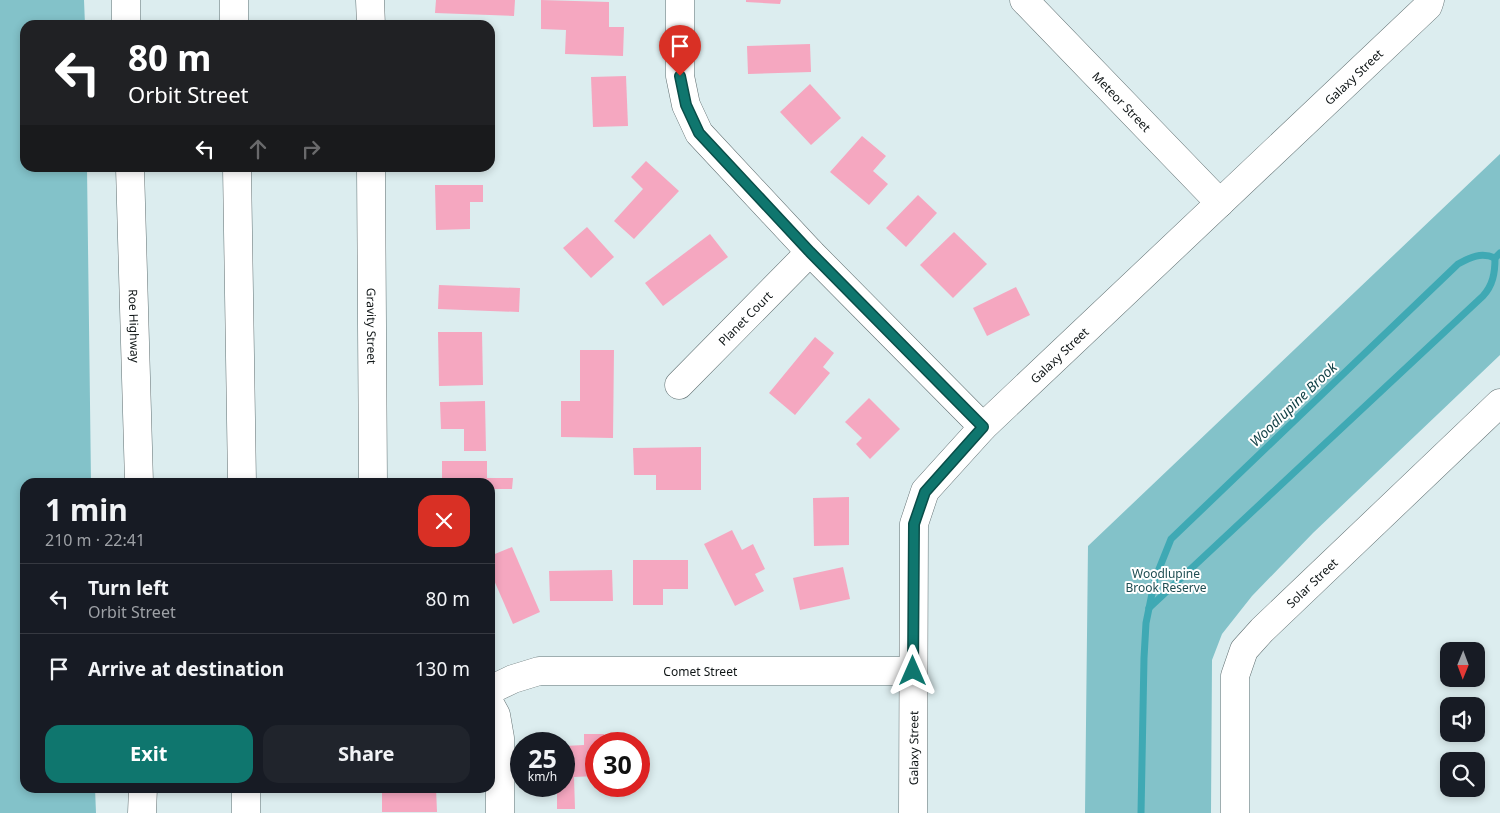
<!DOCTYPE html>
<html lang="en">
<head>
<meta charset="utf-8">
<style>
	:root { --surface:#171b24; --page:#20242c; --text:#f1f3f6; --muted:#9ea1a6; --line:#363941; --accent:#0f766e }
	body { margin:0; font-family:"Noto Sans",sans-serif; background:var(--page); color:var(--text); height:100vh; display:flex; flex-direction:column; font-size:19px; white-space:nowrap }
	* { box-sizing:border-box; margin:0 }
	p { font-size:16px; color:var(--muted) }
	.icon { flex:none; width:28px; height:28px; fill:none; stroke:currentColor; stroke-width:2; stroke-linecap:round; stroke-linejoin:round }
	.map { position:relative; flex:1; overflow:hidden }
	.details { position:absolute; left:20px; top:478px; width:475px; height:315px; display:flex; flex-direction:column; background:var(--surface); border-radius:15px; box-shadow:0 2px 8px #0003 }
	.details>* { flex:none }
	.top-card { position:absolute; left:20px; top:20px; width:475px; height:152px; border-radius:15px; box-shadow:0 2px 8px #0003; background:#202124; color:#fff; overflow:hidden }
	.needle { width:32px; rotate:181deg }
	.fabs { position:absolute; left:1440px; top:642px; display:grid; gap:10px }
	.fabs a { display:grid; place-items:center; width:45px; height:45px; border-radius:10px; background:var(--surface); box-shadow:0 2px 8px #0003; font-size:25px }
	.speed { position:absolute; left:510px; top:732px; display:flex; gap:10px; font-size:25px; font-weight:700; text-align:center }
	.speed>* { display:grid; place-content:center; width:65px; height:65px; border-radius:50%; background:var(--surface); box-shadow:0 2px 8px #0003; line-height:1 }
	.speed small { font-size:12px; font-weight:400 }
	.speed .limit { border:8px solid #d22; background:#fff; color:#111 }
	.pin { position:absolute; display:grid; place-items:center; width:42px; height:42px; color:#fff; margin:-51px -21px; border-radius:50% 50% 50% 0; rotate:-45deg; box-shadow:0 0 5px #0007 }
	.pin .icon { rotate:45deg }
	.me { position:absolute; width:55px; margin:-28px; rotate:0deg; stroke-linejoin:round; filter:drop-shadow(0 0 4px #0008) }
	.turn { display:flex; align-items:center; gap:18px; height:105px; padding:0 25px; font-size:22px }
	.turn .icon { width:65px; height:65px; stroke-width:2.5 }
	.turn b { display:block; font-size:35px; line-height:42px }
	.lanes { display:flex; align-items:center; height:48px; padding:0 25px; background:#0003; justify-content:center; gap:25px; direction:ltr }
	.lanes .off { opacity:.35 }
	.round { display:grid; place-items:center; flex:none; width:52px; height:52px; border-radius:15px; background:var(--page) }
	.head { display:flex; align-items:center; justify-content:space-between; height:85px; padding:0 25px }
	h1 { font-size:30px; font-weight:700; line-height:38px }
	.button { display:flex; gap:10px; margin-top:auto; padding:10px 25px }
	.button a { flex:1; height:58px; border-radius:15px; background:var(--accent); color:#fff; font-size:20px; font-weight:700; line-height:58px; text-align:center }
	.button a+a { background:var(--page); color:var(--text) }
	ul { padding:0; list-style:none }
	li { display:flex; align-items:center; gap:15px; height:70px; padding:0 25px; border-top:1px solid var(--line) }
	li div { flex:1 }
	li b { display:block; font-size:19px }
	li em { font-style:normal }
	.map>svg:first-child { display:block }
</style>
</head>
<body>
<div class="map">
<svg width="1500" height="813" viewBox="0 0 1500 813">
	<rect width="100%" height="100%" fill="#dcedef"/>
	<g fill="#83c2c9">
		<path d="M0,0h84l1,25h-60v143h62l4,314h-66v306h70l1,25h-96z"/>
		<path d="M1500,154v201l-187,178 -61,63 -30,38 -10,26 -1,153h-126l3,-267z"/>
	</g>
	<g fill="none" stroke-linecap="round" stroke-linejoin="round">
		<g stroke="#3fa9b4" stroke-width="7">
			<path d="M1149,608l334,-312c10,-11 12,-23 12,-38l5,-5"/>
			<path d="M1141,813l3,-155 2,-35 9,-44 16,-40 287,-275c13,-7 23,-12 37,-6"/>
		</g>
	</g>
	<g fill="#f5a7c0">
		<path d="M436,0h79l-1,16 -79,-3z"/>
		<path d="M541,0l68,2v25h15l-1,29 -58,-2 1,-24 -25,-1z"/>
		<path d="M746,0h35l-1,4 -34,-2z"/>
		<path d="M810,44l1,28 -63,2 -1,-28z"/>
		<path d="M626,76l2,50 -35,1 -2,-50z"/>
		<path d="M810,84l31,34 -30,27 -31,-33z"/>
		<path d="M862,136l24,20 -13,15 15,13 -19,21 -39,-33z"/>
		<path d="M646,161l33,30 -45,48 -20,-18 29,-32 -12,-12z"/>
		<path d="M435,185h48v17h-13v27l-34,1z"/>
		<path d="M918,195l19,18 -31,34 -20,-19z"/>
		<path d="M587,227l27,30 -23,21 -28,-30z"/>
		<path d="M954,232l33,32 -34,34 -33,-33z"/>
		<path d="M710,234l18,23 -65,49 -18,-23z"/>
		<path d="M439,285l81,3 -1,24 -81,-3z"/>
		<path d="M1016,287l14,28 -43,21 -14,-28z"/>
		<path d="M438,332h44l1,53 -44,1z"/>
		<path d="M815,337l19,16 -11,14 7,6 -35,42 -26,-22z"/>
		<path d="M580,350h34l-1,88 -52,-1v-36h19z"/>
		<path d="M869,398l31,31 -30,30 -14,-15 6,-6 -17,-16z"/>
		<path d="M485,401l1,50h-22v-22h-23l-1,-27z"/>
		<path d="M701,447v43h-45v-15h-22l-1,-27z"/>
		<path d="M442,461h45v17h26l-1,11h-22v-7h-48z"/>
		<path d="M849,497v48l-35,1 -1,-48z"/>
		<path d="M732,530l10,20 11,-6 12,25 -10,5 9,17 -29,15 -31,-62z"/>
		<path d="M512,547l28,65 -27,12 -23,-53v-15z"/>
		<path d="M633,560h55v29h-25v16h-30z"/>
		<path d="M843,567l7,32 -50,11 -7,-32z"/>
		<path d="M612,570l1,31h-63l-1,-30z"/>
		<path d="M584,734h20v10h-8v32l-22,1 1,32h-18v-23h7v-40l20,-1z"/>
		<path d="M382,788h54l1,24h-55z"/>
	</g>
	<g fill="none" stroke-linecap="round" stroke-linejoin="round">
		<defs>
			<g id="minor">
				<path d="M370,0l1,25"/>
				<path d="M680,0v76l6,29 13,28 111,119 173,175"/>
				<path id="s1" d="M1024,0l196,203"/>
				<path id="s2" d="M371,168l2,314"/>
				<path id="s3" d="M679,385l131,-133"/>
				<path id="s4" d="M490,690l23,-11 26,-8h374"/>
				<path d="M490,704l6,11 4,23v75"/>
				<path id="s5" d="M913,813l1,-289 11,-33 58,-64 445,-421 2,-6"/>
				<path id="s6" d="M1235,813v-137l9,-26 18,-20 238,-227"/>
			</g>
			<g id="motorway">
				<path d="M126,0v25"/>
				<path d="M234,0v25"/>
				<path id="s7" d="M130,168l9,314"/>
				<path d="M237,168l5,314"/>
				<path d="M246,788v25"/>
				<path d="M142,813l1,-25"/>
			</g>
		</defs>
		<use href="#minor" stroke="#617072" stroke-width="29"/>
		<use href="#motorway" stroke="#617072" stroke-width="29"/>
		<use href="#minor" stroke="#fff" stroke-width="28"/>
		<use href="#motorway" stroke="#fff" stroke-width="28"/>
	</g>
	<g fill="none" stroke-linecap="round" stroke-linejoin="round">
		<defs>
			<path id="route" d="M680,76l6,29 13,28 111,119 173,175 -58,65 -11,32 -1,147"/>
		</defs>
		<use href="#route" stroke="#0a4d48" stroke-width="12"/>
		<use href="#route" stroke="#0f766e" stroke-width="9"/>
	</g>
	<g text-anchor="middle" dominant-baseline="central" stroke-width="4" stroke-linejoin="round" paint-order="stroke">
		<g font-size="12" fill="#0f1516" stroke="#fff">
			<text stroke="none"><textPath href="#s5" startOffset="920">Galaxy Street</textPath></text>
			<text stroke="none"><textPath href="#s1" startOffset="141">Meteor Street</textPath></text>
			<text stroke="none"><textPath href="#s3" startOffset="94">Planet Court</textPath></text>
			<text stroke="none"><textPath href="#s7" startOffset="158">Roe Highway</textPath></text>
			<text stroke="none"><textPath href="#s2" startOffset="158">Gravity Street</textPath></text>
			<text stroke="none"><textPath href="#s5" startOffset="515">Galaxy Street</textPath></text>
			<text stroke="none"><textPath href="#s6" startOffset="260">Solar Street</textPath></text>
			<text stroke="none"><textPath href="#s4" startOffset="214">Comet Street</textPath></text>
			<text stroke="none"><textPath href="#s5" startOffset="65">Galaxy Street</textPath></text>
		</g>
		<g font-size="12" fill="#204e53" stroke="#fff">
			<text x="1166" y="573">Woodlupine<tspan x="1166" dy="14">Brook Reserve</tspan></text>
		</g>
		<g font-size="14" font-style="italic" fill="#144348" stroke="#fff">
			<text transform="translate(1293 404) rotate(-44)">Woodlupine Brook</text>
		</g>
	</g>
</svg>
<div class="fabs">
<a><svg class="needle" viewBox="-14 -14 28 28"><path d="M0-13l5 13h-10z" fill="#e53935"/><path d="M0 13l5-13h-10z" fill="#9ea1a6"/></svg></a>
<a><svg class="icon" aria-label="sound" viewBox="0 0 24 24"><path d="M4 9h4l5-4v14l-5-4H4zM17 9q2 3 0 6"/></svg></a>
<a><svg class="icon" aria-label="search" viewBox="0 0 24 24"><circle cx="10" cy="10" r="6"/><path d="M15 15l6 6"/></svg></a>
</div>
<div class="speed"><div>25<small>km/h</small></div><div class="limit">30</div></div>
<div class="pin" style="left:680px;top:76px;background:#d93025"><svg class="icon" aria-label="arrive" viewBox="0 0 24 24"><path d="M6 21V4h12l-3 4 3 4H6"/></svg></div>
<svg class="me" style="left:913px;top:671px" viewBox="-20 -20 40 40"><path d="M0-17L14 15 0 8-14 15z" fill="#0f766e" stroke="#fff" stroke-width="4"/></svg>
<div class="top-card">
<div class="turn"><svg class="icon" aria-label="left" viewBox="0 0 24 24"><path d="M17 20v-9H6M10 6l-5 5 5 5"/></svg><div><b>80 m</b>Orbit Street</div></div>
<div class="lanes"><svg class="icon" aria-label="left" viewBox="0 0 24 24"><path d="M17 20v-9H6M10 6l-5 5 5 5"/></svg><svg class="icon off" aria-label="ahead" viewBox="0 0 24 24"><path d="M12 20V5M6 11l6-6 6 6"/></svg><svg class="icon off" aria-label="right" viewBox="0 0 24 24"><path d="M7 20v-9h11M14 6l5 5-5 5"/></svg></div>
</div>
<section class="details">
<div class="head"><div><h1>1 min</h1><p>210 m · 22:41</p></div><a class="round" style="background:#d93025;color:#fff"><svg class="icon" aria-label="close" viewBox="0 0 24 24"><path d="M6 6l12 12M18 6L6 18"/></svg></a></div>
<ul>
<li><svg class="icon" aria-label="left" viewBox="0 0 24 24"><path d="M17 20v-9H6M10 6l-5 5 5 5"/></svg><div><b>Turn left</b><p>Orbit Street</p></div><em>80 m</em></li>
<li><svg class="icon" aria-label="arrive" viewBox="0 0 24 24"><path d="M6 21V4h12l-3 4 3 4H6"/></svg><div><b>Arrive at destination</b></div><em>130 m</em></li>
</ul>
<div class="button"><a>Exit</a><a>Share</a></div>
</section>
</div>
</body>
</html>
